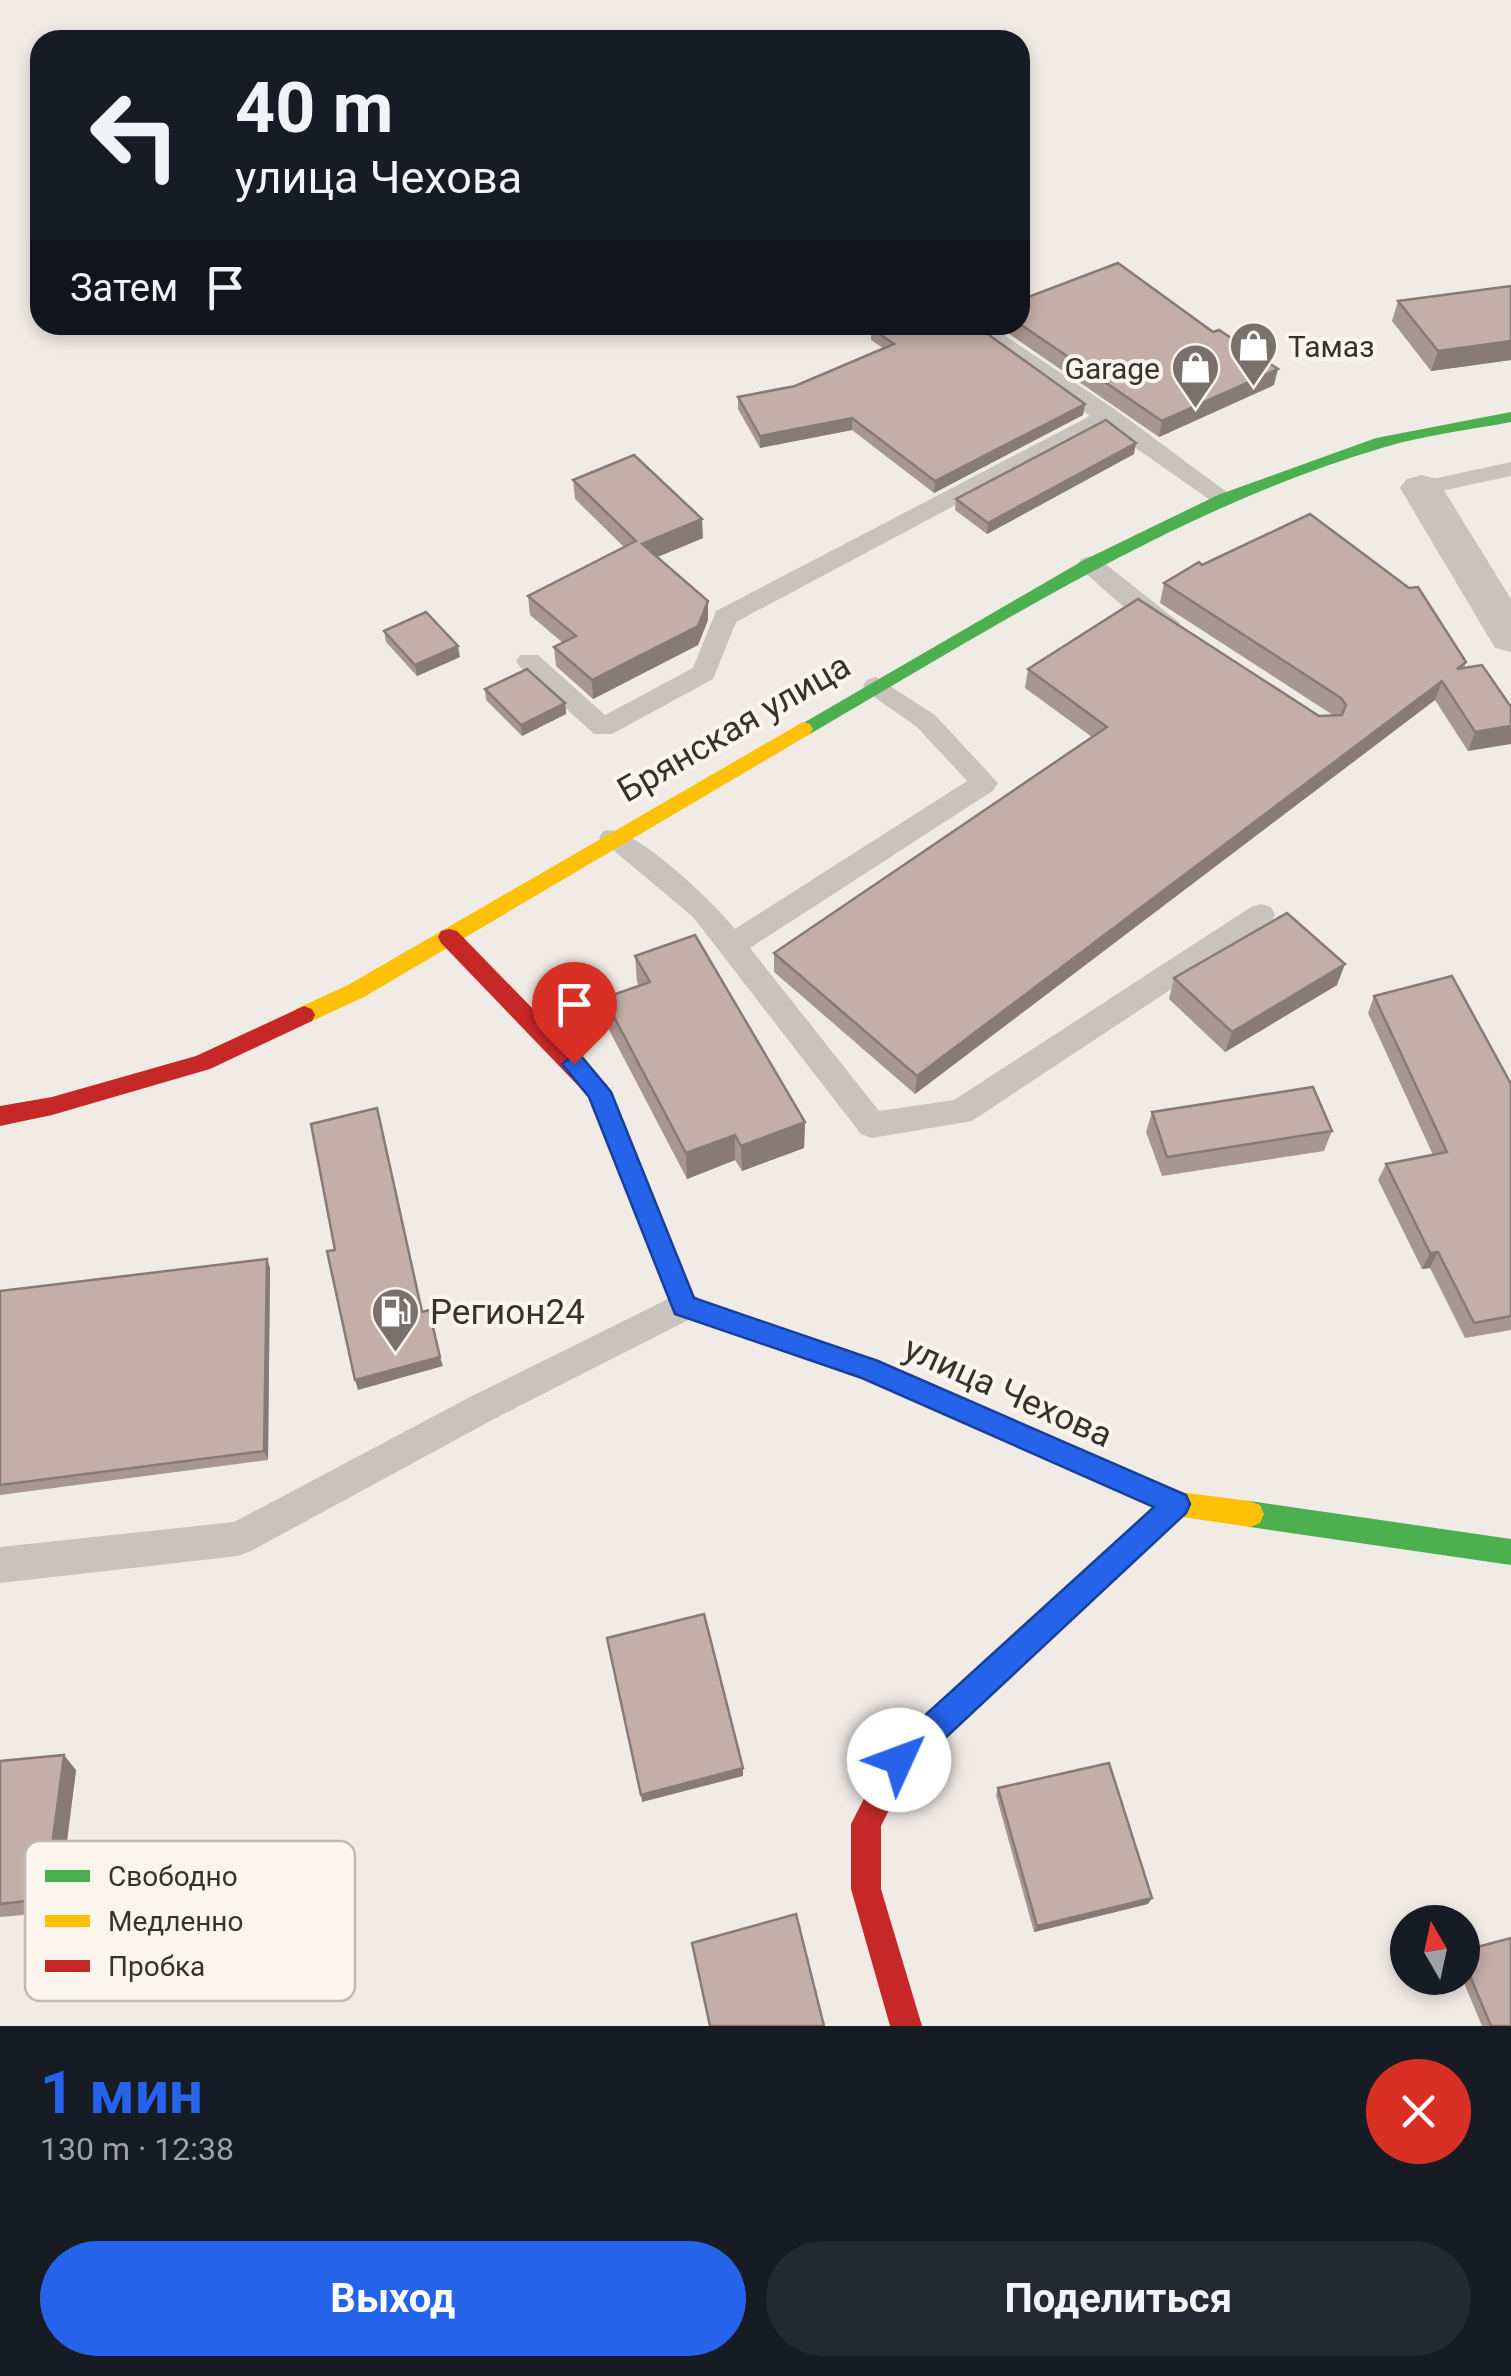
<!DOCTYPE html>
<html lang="ru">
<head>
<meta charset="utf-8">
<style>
	:root { --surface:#171b24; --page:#242831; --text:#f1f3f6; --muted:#9ea1a6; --accent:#2563eb }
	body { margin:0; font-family:Roboto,sans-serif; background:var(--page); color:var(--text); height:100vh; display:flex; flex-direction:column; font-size:38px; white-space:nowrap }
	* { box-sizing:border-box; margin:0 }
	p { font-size:32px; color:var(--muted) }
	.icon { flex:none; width:55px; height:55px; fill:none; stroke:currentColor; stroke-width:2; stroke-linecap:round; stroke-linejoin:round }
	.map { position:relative; height:2026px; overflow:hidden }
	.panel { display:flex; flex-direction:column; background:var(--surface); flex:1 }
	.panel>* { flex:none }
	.top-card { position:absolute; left:30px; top:30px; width:1000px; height:305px; border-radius:30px; box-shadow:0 5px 15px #0003; background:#171b24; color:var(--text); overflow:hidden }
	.needle { width:65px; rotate:351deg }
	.tools { position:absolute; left:1390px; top:1905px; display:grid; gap:20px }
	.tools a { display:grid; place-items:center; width:90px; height:90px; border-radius:50%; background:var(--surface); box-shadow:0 5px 15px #0003; font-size:50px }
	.pin { position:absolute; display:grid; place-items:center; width:85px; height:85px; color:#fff; margin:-102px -42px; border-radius:50% 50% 50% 0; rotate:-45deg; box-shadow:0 0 10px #0007 }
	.pin .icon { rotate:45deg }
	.me { position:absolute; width:110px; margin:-55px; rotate:47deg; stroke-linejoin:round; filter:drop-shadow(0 0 8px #0008) }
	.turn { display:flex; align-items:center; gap:35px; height:210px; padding:0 40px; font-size:45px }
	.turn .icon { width:130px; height:130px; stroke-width:2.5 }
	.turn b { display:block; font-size:70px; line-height:85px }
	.then { display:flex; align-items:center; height:95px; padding:0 40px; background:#0003; gap:20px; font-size:38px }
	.round { display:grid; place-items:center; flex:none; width:105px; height:105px; border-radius:52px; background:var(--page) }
	.headline { display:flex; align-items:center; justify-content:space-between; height:170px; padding:0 40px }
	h1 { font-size:60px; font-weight:700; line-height:75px; color:var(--accent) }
	.cta { display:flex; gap:20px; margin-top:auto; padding:20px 40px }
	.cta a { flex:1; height:115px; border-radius:60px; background:var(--accent); color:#fff; font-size:40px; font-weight:700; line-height:115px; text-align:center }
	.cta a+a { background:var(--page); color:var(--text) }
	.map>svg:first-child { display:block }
</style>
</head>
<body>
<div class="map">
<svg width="1511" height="2026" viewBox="0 0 1511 2026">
	<rect width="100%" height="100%" fill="#f0ebe5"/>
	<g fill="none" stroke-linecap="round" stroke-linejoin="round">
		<g fill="#c9c3be" fill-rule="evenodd">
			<path d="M964,325h25l127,85 120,89 -12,7 -8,-2 -112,-78 -368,196 -23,57 -101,55h-18l-74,-67 -4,-6 4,-6h18l67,60 88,-47 23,-57 374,-195z"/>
			<path d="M1511,462v14l-89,19 -12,-7 4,-5z"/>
			<path d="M1090,556l9,3 81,64 -4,6c-27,7 -74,-42 -95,-60l-3,-5 3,-5z"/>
			<path d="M876,677l59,38 63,68 -4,7 -244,158 129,163 75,-11 297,-193 10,-3 10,3 4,8 -4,8 -299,198 -100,17 -11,-4 -168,-217 -94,-79 4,-7c29,-9 113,74 132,98l232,-148 -50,-54 -50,-35 -4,-6 4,-6z"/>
			<path d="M684,1291l12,5 5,10 -5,10 -202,103 -243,132 -13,5 -238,27v-36l234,-25 236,-125z"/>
		</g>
		<path fill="#c9c3be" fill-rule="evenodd" d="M1422,475l15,4 74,120v53l-16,-4 -95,-160 7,-9z"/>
		<g fill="#4caf50" fill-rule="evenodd">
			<path d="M1511,412v10c-42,8 -86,13 -126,25 -207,61 -390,180 -575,287l-7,2 -10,-7 291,-169 134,-65 158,-57z"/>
			<path d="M1250,1501l261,38v26l-261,-38 -10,-4 -4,-9 4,-9z"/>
		</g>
		<g fill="#ffc107" fill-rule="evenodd">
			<path d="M803,722l7,2 3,5 -3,5 -446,263 -52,24h-16l-3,-6 3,-6 52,-24z"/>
			<path d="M876,1360l303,132 71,9 10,4 4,9 -4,9 -10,4 -68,-10 -129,121 -10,4 -10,-4 -4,-10 4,-10 121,-111 -287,-127 -4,-8 4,-8z"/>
		</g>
		<g fill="#c62828" fill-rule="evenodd">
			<path d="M449,929l8,2 150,154 86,213 192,66 4,8 -4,8 -9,4 -201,-70 -86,-217 -148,-154 -3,-6 3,-6z"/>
			<path d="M304,1006l8,3 3,6 -3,6 -102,48 -158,46 -52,11v-20l52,-9 144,-41z"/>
			<path d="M1043,1614l10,4 4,10 -4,10 -144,132 -28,56v63l41,137h-32l-39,-137v-65l38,-74 144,-132z"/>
		</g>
	</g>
	<g fill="#a89690">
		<path d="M1511,286v74l-80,11 -39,-50 6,-20z"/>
		<path d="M996,325h24l254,60 -115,52z"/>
		<path d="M871,328l214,76 -2,11 -149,78 -82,-63 -92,18 -22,-39v-12l57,-11 88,-38 -12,-8z"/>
		<path d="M1134,454l-147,80 -32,-24 1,-11z"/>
		<path d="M573,480l130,58 -46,19 51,63 -10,25 -105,54 -37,-33 -2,-19 9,-4 -33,-28 -2,-19 96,-49 -49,-48z"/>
		<path d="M1202,565l264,97 -2,6 47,39 -43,44 -33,-51 -520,394 -141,-122v-19l318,-216 -67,-49 3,-19 291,47 14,-1 -173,-112 4,-20z"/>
		<path d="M384,631l76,26 -43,19 -31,-34z"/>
		<path d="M485,689l80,14 1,11 -44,22 -36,-36z"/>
		<path d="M635,956l170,166 -1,26 -62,23 -7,-11 -48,19 -81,-155 -2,-26 35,-12 -2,-4z"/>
		<path d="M1174,978l163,7 -112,67 -56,-53z"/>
		<path d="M1374,996l137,88v246l-46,8 -35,-70 -8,1 -44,-89 8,-16 47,-9 -65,-142z"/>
		<path d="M1152,1112l180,19 -8,20 -162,25 -16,-44z"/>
		<path d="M267,1259l3,9 -2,192 -268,35v-204z"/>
		<path d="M0,1761l76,9 -18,142 -58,5z"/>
		<path d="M998,1788l150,116 -114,28 -38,-137z"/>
		<path d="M1462,1951l49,75h-29l-20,-48z"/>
	</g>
	<g fill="#887a75">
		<path d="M1511,341v19l-80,11 7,-20z"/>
		<path d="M1278,369l-4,16 -115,52 3,-16z"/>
		<path d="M1085,404l-2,11 -149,78 1,-12z"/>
		<path d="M852,418v12l-92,18v-12z"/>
		<path d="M1136,443l-2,11 -147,80 1,-11z"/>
		<path d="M702,519l1,19 -60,25 -1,-19z"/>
		<path d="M708,601v19l-10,25 -105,54 -1,-19z"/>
		<path d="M458,646l2,11 -43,19 -2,-11z"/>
		<path d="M1442,681l-7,19 -520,394 2,-18z"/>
		<path d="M565,703l1,11 -44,22 -1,-11z"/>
		<path d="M1511,726v18l-43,7 7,-19z"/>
		<path d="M1345,964l-8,21 -112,67 7,-20z"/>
		<path d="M805,1122l-1,26 -62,23 -1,-25z"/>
		<path d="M735,1135v25l-48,19 -1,-26z"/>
		<path d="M1438,1252l-8,16 -8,1 8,-16z"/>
		<path d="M267,1259l3,9 -2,192 -4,-9z"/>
		<path d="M440,1357l3,9 -85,24 -3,-10z"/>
		<path d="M64,1755l12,15 -18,142 -13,-13z"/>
		<path d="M743,1768v8l-101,26 -1,-7z"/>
		<path d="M1152,1898l-4,6 -114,28 3,-6z"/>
	</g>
	<g fill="#c3afa7" stroke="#887a75" stroke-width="2.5">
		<path d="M1118,263l95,69 6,-2 59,39 -116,52 -142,-97v-24z"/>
		<path d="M1511,286v55l-73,10 -40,-50z"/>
		<path d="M878,325h97l110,79 -150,77 -83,-63 -92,18 -22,-39 57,-11 99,-42 -23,-16z"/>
		<path d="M1106,420l30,23 -148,80 -32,-24z"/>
		<path d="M634,455l68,64 -60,25 66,57 -10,25 -106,54 -38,-33 22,-11 -48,-40 108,-55 -63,-61z"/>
		<path d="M1310,514l99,74 9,-1 48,75 -9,7 25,-4 29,42v19l-36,6 -33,-51 -525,395 -143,-123 333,-226 -79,-58 110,-70 181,117 23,-1 4,-10 -5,-7 -177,-115 35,-21 3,3z"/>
		<path d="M426,612l32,34 -43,19 -31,-34z"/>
		<path d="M527,669l38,34 -44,22 -36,-36z"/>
		<path d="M1287,913l58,51 -113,68 -58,-54z"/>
		<path d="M695,935l110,187 -64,24 -6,-11 -49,18 -82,-155 46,-16 -15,-26z"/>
		<path d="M1452,976l59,108v232l-37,7 -36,-71 -8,1 -44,-89 61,-12 -73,-156z"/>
		<path d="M1313,1087l19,44 -165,26 -15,-45z"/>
		<path d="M377,1108l45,204 7,-2 11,47 -85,23 -28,-129 8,-1 -24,-126z"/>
		<path d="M267,1259l-3,192 -264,34v-194z"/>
		<path d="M704,1614l39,154 -102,27 -34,-157z"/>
		<path d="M64,1755l-19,144 -45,5v-143z"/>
		<path d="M1109,1763l43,135 -115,28 -39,-138z"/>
		<path d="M796,1914l28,112h-114l-18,-83z"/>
		<path d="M1511,1938v88h-20l-29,-69v-6z"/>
	</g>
	<path fill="#2563eb" stroke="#184099" stroke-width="2.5" d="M574,1055l8,2 29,35 83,206 184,63 308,134 4,9 -4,9 -276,258 -11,4 -11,-4 -4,-11 4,-11 266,-242 -292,-129 -187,-64 -86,-217 -27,-33z"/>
	<defs>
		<symbol id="shop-pin" viewBox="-11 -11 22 30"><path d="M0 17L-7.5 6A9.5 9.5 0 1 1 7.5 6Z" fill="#7a716c" stroke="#fbf5ee"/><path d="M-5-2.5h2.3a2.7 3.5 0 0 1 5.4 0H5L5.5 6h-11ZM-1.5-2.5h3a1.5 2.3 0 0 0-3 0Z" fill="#fff"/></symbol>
		<symbol id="fuel-pin" viewBox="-11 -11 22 30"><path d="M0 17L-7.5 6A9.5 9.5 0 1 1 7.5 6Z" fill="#7a716c" stroke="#fbf5ee"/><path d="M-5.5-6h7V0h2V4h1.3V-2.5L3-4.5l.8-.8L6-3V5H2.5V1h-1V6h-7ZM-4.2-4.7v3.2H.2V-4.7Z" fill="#fff"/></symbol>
	</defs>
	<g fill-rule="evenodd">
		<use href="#shop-pin" x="1226" y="318" width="55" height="75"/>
		<use href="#shop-pin" x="1168" y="340" width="55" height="75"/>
		<use href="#fuel-pin" x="368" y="1284" width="55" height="75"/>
	</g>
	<g text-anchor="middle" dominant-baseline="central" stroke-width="8" stroke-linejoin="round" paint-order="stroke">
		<g font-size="30" fill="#3b302b" stroke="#fbf5ee" text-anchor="start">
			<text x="1288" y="346">Тамаз</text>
			<text x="1160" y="368" text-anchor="end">Garage</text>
		</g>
		<g font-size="35" fill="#3b302b" stroke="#fbf5ee">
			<text transform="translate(734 728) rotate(-30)">Брянская улица</text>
			<text transform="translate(1008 1392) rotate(24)">улица Чехова</text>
		</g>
		<g font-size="35" fill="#3b302b" stroke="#fbf5ee" text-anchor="start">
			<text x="430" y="1312">Регион24</text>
		</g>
	</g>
	<rect x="25" y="1841" width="330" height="160" rx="15" fill="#fbf5ee" stroke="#c1bab4" stroke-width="2.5"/>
	<rect x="45" y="1870" width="45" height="12" fill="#4caf50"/>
	<rect x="45" y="1915" width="45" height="12" fill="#ffc107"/>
	<rect x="45" y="1960" width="45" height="12" fill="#c62828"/>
	<g font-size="28" fill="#3b302b">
		<text x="108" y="1886">Свободно</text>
		<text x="108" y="1931">Медленно</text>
		<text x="108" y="1976">Пробка</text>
	</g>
</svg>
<div class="tools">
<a><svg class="needle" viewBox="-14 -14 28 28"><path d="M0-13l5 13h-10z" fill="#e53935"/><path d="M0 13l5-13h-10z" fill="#9ea1a6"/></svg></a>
</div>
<div class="pin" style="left:574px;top:1064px;background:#d93025"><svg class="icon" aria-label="arrive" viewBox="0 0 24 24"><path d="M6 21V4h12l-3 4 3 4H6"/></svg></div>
<svg class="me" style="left:899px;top:1760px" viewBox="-20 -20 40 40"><circle r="19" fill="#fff"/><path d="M0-13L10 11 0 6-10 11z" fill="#2563eb"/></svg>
<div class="top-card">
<div class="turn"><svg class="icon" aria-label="left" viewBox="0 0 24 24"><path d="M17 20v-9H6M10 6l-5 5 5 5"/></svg><div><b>40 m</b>улица Чехова</div></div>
<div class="then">Затем<svg class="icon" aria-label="arrive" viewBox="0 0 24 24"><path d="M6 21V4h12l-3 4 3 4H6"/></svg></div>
</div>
</div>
<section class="panel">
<div class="headline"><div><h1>1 мин</h1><p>130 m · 12:38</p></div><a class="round" style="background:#d93025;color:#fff"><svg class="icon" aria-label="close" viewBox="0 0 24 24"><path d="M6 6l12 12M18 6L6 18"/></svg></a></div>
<div class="cta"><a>Выход</a><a>Поделиться</a></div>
</section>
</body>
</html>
